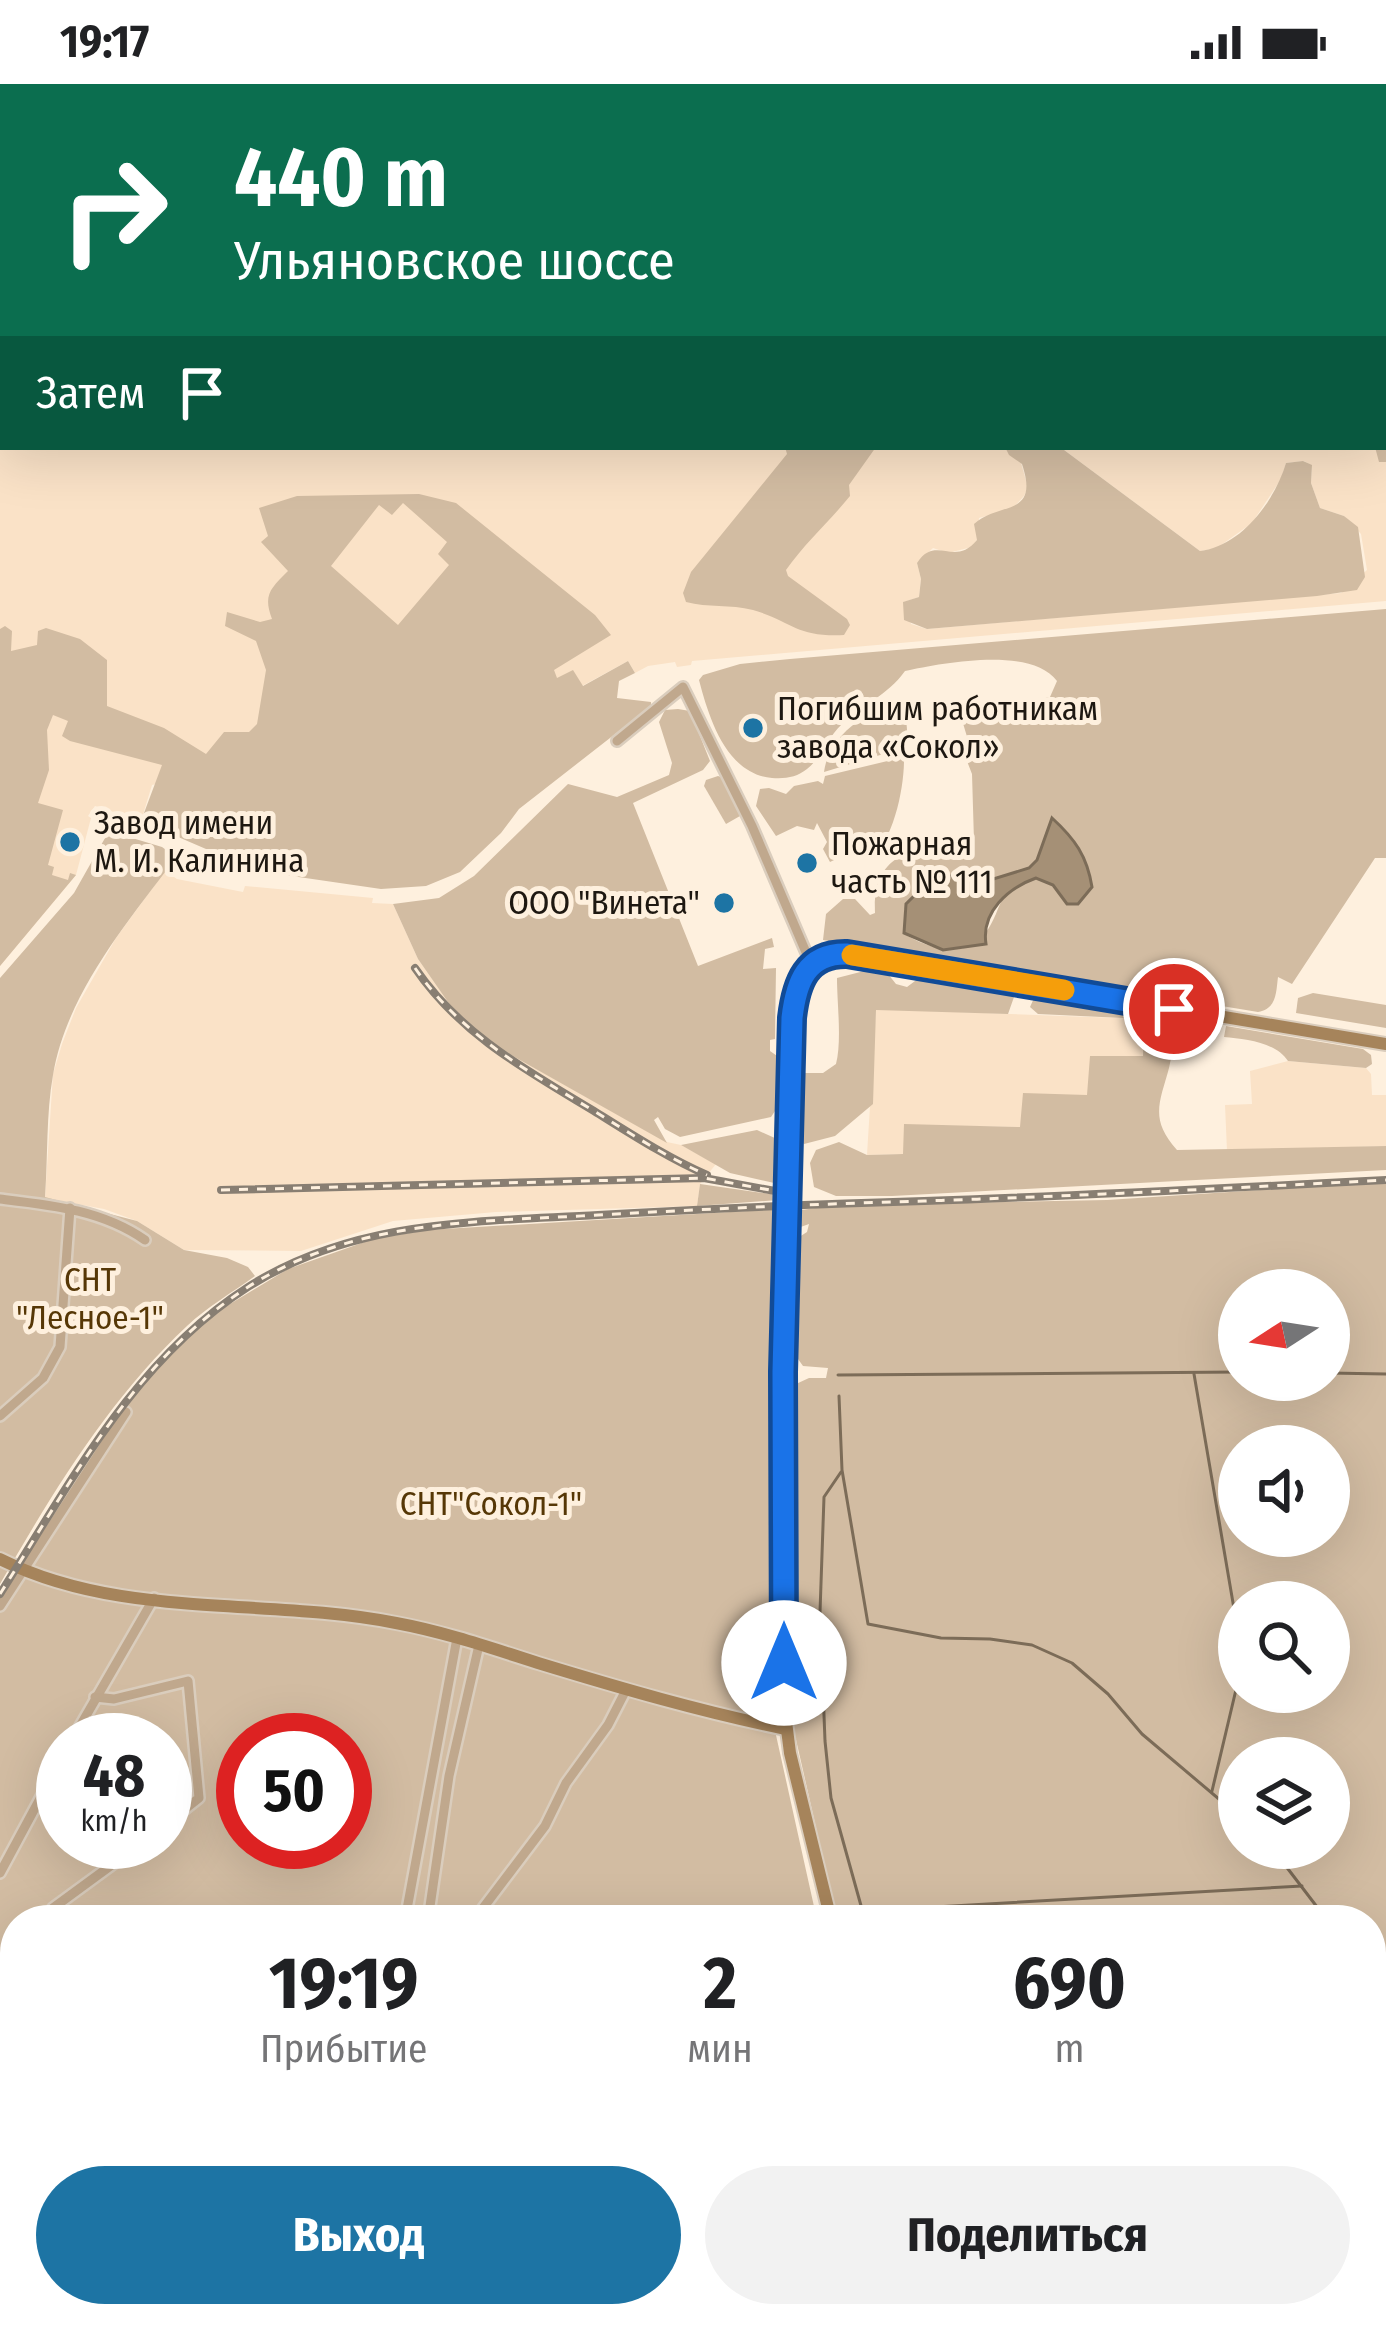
<!DOCTYPE html>
<html lang="ru">
<head>
<meta charset="utf-8">
<style>
	:root { --surface:#fff; --page:#f2f2f2; --text:#202124; --muted:#757577; --accent:#1d74a4 }
	body { margin:0; font-family:"Fira Sans Condensed",sans-serif; background:var(--page); color:var(--text); height:100vh; display:flex; flex-direction:column; font-size:45px; white-space:nowrap }
	* { box-sizing:border-box; margin:0 }
	p { font-size:39px; color:var(--muted) }
	.icon { flex:none; width:66px; height:66px; fill:none; stroke:currentColor; stroke-width:2; stroke-linecap:round; stroke-linejoin:round }
	.map { position:relative; flex:1; overflow:hidden }
	.panel { position:absolute; left:0px; top:1821px; width:1386px; height:423px; display:flex; flex-direction:column; background:var(--surface); border-radius:48px 48px 0 0; box-shadow:0 12px 48px #0002 }
	.panel>* { flex:none }
	.top-card { position:absolute; left:0px; top:0px; width:1386px; height:366px; box-shadow:0 12px 48px #0002; background:#0b6e4f; color:#fff; overflow:hidden }
	.needle { width:78px; rotate:258deg }
	.tools { position:absolute; left:1218px; top:1185px; display:grid; gap:24px }
	.tools a { display:grid; place-items:center; width:132px; height:132px; border-radius:50%; background:var(--surface); box-shadow:0 12px 48px #0002; font-size:60px }
	.speed { position:absolute; left:36px; top:1629px; display:flex; gap:24px; font-size:60px; font-weight:700; text-align:center }
	.speed>* { display:grid; place-content:center; width:156px; height:156px; border-radius:50%; background:var(--surface); box-shadow:0 12px 48px #0002; line-height:1 }
	.speed small { font-size:30px; font-weight:400 }
	.speed .limit { border:18px solid #d22; background:#fff; color:#111 }
	.pin { position:absolute; display:grid; place-items:center; width:102px; height:102px; color:#fff; margin:-51px; border:6px solid #fff; border-radius:50%; box-shadow:0 3px 12px #0007 }
	.me { position:absolute; width:132px; margin:-66px; rotate:0deg; stroke-linejoin:round; filter:drop-shadow(0 0 9px #0008) }
	.turn { display:flex; align-items:center; gap:42px; height:252px; padding:0 36px; font-size:54px }
	.turn .icon { width:156px; height:156px; stroke-width:2.5 }
	.turn b { display:block; font-size:84px; line-height:102px }
	.then { display:flex; align-items:center; height:114px; padding:0 36px; background:#0003; gap:24px; font-size:45px }
	.eta { display:flex; justify-content:space-evenly; align-items:center; height:204px; text-align:center }
	.eta b { font-size:72px; font-weight:700; line-height:84px }
	.primary-button { display:flex; gap:24px; margin-top:auto; padding:24px 36px }
	.primary-button a { flex:1; height:138px; border-radius:72px; background:var(--accent); color:#fff; font-size:48px; font-weight:700; line-height:138px; text-align:center }
	.primary-button a+a { background:var(--page); color:var(--text) }
	.status { display:flex; justify-content:space-between; align-items:center; height:84px; padding:0 60px; background:var(--surface); direction:ltr }
	.status svg { height:33px; fill:currentColor }
	.map>svg:first-child { display:block }
</style>
</head>
<body>
<div class="status"><b>19:17</b><svg viewBox="0 0 49 12"><path d="M0 12V9h3v3zM5 12V6h3v6zM10 12V3h3v9zM15 12V0h3v12zM26 1h20v11H26zM47 4h2v5h-2z"/></svg></div>
<div class="map">
<svg width="1386" height="2242" viewBox="0 0 1386 2242">
	<rect width="100%" height="100%" fill="#fef0de"/>
	<g fill="#fae2c7">
		<path d="M0,0l116,3h-113v360h1002l16,16 7,25 -4,8 -12,13 -33,9 -2,22 -5,7 -24,6 -15,-5 -16,15 4,16 -2,18 -15,5 7,22 16,5 414,-36 26,-23 -6,-36 -17,-18 -24,-8 -9,-25 1,-17 -8,-5 -18,2 -5,16 -29,44 -35,25 -17,3 -140,-104h323v-360h-1223l1226,-3v517l-694,60 -1,4 -14,2 -2,-5 -27,4 -13,7 -7,-12 -46,25 -430,99 -11,36 -46,-15 -7,10 3,2 -15,57 -76,91z"/>
		<path d="M165,787l12,8 66,13 2,-6 128,12 -1,5 21,1 25,55 32,46 33,34 184,103 14,3 35,19 -16,20 -3,22 -201,6 -103,9 -92,30 -117,-1 -47,-29 -33,-12 -59,-11 8,-124 9,-30 14,-36 40,-70z"/>
		<path d="M876,925l268,10 -1,38 -55,38 -67,32 -116,-2 -1,29 -37,1z"/>
		<path d="M1288,977l78,7 5,6 1,21h14v51l-159,5 -2,-46 27,-1 -2,-33z"/>
		<path d="M15,2121v108h125l-2,13h-138v-111z"/>
	</g>
	<g fill="#d2bca2" fill-rule="evenodd">
		<path d="M934,0h452v378h-7l-4,-15h8v-360z"/>
		<path d="M785,363h91l-27,38 1,11c-21,26 -45,47 -64,74l2,6 59,43 3,6 -6,10c-49,2 -50,-13 -91,-25 -23,-6 -45,-2 -67,-8l-3,-9 8,-21 96,-118z"/>
		<path d="M1005,363h55l140,104c42,-5 75,-51 86,-88l17,-2 9,4 -1,18 9,25 24,8 14,11 7,50 -8,13 -40,6 -390,33 -23,-9 -1,-18 16,-5 2,-18 -4,-16c19,-29 37,5 60,-23l-3,-16c25,-23 66,-6 48,-60l-13,-9z"/>
		<path d="M419,410l37,9 139,112 16,20 -57,35 3,8 16,-8 10,16 45,-25 7,12 -16,8 -2,17 34,4v4l-132,103 -18,24 -41,39 -34,14 -45,3 -144,-21 -31,-19 -65,-28 21,-56 -92,-24 -8,-5 6,-15 -15,-6 -6,15 2,40 -11,33 25,7 -15,55 6,2 -2,8 16,5 2,-7 6,2 -76,91v-337l5,-3 7,5 -1,20 26,-6 1,-14 8,-3 34,11 27,21v46l57,22 42,26 18,-22h25l8,-8 9,-54 -10,-29 -31,-15 2,-14 33,10 12,-3c-9,-24 -2,-30 16,-48l-27,-29 7,-6 -9,-28 38,-12zM403,419l44,39 -9,12 11,11 -51,60 -67,-59 48,-61 13,10z"/>
		<path d="M1386,525v249h-11l-83,126 -14,-7c-2,15 -1,32 -20,35l-435,-72 3,-26 17,-15h12l15,16 5,-2c-3,-66 47,-66 99,-72l-2,-67 -12,-31 8,-3 -6,-20c20,-21 61,-17 88,-23l7,-16c-26,-35 -114,-18 -152,-10 -18,25 -42,33 -63,53 -14,13 -20,33 -35,45 -10,8 -21,10 -35,9 -46,-4 -63,-60 -73,-98l4,-5 37,-11 50,-5zM1053,735v66l-17,-7c-44,15 -30,26 -51,56 -18,26 -61,14 -81,-1v-23c5,-7 12,-18 19,-23 33,-24 80,9 110,-23 10,-11 14,-31 20,-45z"/>
		<path d="M891,621l15,11 2,28 -8,5 -76,23c4,-33 37,-58 67,-67z"/>
		<path d="M678,625l12,2 20,50 -7,9 -70,33 65,163 74,-28 2,9 -9,2 -2,20 13,-1 -1,71 -5,1v11l10,7 3,41 -12,18 -91,20 -15,-8 -7,-12 -4,3 13,23 -184,-104 -33,-34 -32,-46 -25,-55 46,-6 35,-22 94,-92 49,13 52,-22 3,-12 -13,-41 6,-12z"/>
		<path d="M900,674l4,2c0,30 -11,81 -34,100l5,-11 -4,-7 -41,20 -7,-13 4,-7 -10,-19 -3,7 -17,-4 -21,10 -20,-30 4,-17 9,-1 17,6 8,-8 24,-5 5,3 2,-8z"/>
		<path d="M718,692l6,2 16,32v6l-14,8 -22,-38 2,-6z"/>
		<path d="M109,747l53,16 11,8 -1,8c-47,62 -106,133 -119,212 -7,39 -5,82 -8,122l92,24 47,29 43,8 21,9 7,9c-22,16 -48,31 -68,50 -77,72 -135,167 -187,258v-606l74,-85z"/>
		<path d="M868,886l20,4 8,10 11,3 12,-9 88,10 7,9 -6,17 -132,-4 -3,94 -38,32 -31,8 -5,-5 2,-66h22l13,-9c6,-23 1,-61 1,-86z"/>
		<path d="M1313,909l73,12v23l-90,-15 2,-15z"/>
		<path d="M1035,912l142,22c-2,17 -4,33 -8,50 -9,34 -20,51 8,82l209,-4v24l-494,26h-56l-22,-9 -4,-24 6,-13 23,-8 28,13 36,-1 1,-30 116,3 3,-34 64,2 3,-39h53l1,-37 -106,-5 -8,-7z"/>
		<path d="M1226,942l137,23 8,6 1,9 -6,4 -78,-7c-12,-19 -43,-22 -64,-24z"/>
		<path d="M757,1046l20,9 5,12 1,34 -53,-12 -49,-28z"/>
		<path d="M1386,1098v1144h-450l-3,-13h438v-393h-534l-45,-198 -3,-60 5,-164 -4,-86 6,-28 13,-6h17l2,-10 -25,-2 -10,-14 3,-113 11,-7 2,-8 -14,5v-18l41,-6 271,-5zM1239,1206h90v90h-90zM1239,1362h90v90h-90zM1239,1518h90v90h-90zM1239,1674h90v90h-90z"/>
		<path d="M700,1100l77,11 1,5 -81,6z"/>
		<path d="M779,1125l-9,499 47,212h-802v285l-15,10v-613l137,-213 56,-58 27,-21 68,-41 85,-30 54,-9zM63,1656h102v102h-102zM243,1656h102v102h-102z"/>
		<path d="M140,2229h773l4,13h-779z"/>
	</g>
	<path fill="#a59076" stroke="#7c6c58" stroke-width="3" d="M1052,734c23,21 35,38 40,69l-14,17h-11l-14,-19 -17,-7c-28,10 -55,34 -50,66l-43,6 -39,-17 2,-29 18,-18 26,-10 37,5 42,-13 8,-8z"/>
	<g fill="none" stroke-linecap="round" stroke-linejoin="round">
		<g stroke="#7c6c58" stroke-width="3">
			<path d="M1329,1289l57,1"/>
			<path d="M1194,1290l45,264"/>
			<path d="M838,1291l401,-3"/>
			<path d="M839,1312l3,74 26,154 73,14 49,1 42,6 40,18 36,31 34,40 97,82"/>
			<path d="M841,1388l-17,25 -4,115 5,129 6,57 34,122"/>
			<path d="M1212,1707l27,-114"/>
			<path d="M1272,1764l55,72"/>
			<path d="M865,1827l437,-25"/>
			<path d="M1371,1897l15,26"/>
			<path d="M1371,2033l15,-3"/>
			<path d="M1371,2053l15,-3"/>
			<path d="M956,2229l3,13"/>
		</g>
		<defs>
			<g id="street">
				<path d="M617,657l66,-54 69,139 59,138"/>
				<path d="M0,1115c51,6 102,11 145,41"/>
				<path d="M0,1332l43,-38 17,-31 10,-139"/>
				<path d="M0,1522l126,-194"/>
				<path d="M95,1613l19,2 74,-18 11,117 -34,27"/>
				<path d="M72,1656l82,-142"/>
				<path d="M0,1789l63,-117"/>
				<path d="M44,1836l9,-12 90,-66"/>
				<path d="M405,1836l52,-282"/>
				<path d="M428,1836l21,-144 30,-131"/>
				<path d="M474,1836l71,-94 21,-43 42,-58 18,-35"/>
				<path d="M0,1902l15,-26"/>
				<path d="M437,2229l2,13"/>
				<path d="M143,2242l14,-13"/>
				<path d="M183,2242l10,-13"/>
			</g>
			<g id="secondary">
				<path d="M0,1475c122,61 266,38 396,64 49,9 95,25 142,40 82,25 164,49 248,66"/>
				<path d="M831,1836l-41,-167 -7,-55v-326l9,-354c4,-35 14,-65 55,-64l539,90"/>
				<path d="M926,2229l3,13"/>
			</g>
		</defs>
		<use href="#street" stroke="#dacdbd" stroke-width="14"/>
		<use href="#secondary" stroke="#dacdbd" stroke-width="16"/>
		<use href="#street" stroke="#c0a88d" stroke-width="9"/>
		<use href="#secondary" stroke="#a6845b" stroke-width="12"/>
		<defs>
			<g id="rail">
				<path d="M415,884c46,67 111,102 179,143 37,23 74,47 113,64"/>
				<path d="M221,1106l483,-12 93,17"/>
				<path d="M0,1510c71,-112 134,-234 248,-307 107,-68 229,-65 350,-72 109,-6 218,-11 326,-14 154,-5 308,-13 462,-21"/>
			</g>
		</defs>
		<use href="#rail" stroke="#887e72" stroke-width="8"/>
		<use href="#rail" stroke="#fef0de" stroke-width="3" stroke-dasharray="9" stroke-linecap="butt"/>
	</g>
	<g fill="none" stroke-linecap="round" stroke-linejoin="round">
		<defs>
			<path id="route" d="M784,1579l-1,-291 9,-354c4,-35 14,-65 55,-64l327,55"/>
		</defs>
		<use href="#route" stroke="#114b97" stroke-width="30"/>
		<use href="#route" stroke="#1a73e8" stroke-width="21"/>
		<path stroke="#f59e0b" stroke-width="21" d="M852,871l212,35"/>
	</g>
	<g fill="#1d74a4" stroke="#fef0de" stroke-width="4.5">
		<circle cx="753" cy="644" r="12"/>
		<circle cx="70" cy="758" r="12"/>
		<circle cx="807" cy="779" r="12"/>
		<circle cx="724" cy="819" r="12"/>
	</g>
	<g text-anchor="middle" dominant-baseline="central" stroke-width="10" stroke-linejoin="round" paint-order="stroke">
		<g font-size="33" fill="#1e1811" stroke="#fef0de" text-anchor="start">
			<text x="777" y="625">Погибшим работникам<tspan x="777" dy="38">завода «Сокол»</tspan></text>
			<text x="94" y="739">Завод имени<tspan x="94" dy="38">М. И. Калинина</tspan></text>
			<text x="831" y="760">Пожарная<tspan x="831" dy="38">часть № 111</tspan></text>
			<text x="700" y="819" text-anchor="end">ООО "Винета"</text>
		</g>
		<g font-size="33" fill="#563706" stroke="#fef0de">
			<text x="90" y="1196">СНТ<tspan x="90" dy="38">"Лесное-1"</tspan></text>
			<text x="491" y="1420">СНТ"Сокол-1"</text>
		</g>
	</g>
</svg>
<div class="tools">
<a><svg class="needle" viewBox="-14 -14 28 28"><path d="M0-13l5 13h-10z" fill="#e53935"/><path d="M0 13l5-13h-10z" fill="#757577"/></svg></a>
<a><svg class="icon" aria-label="sound" viewBox="0 0 24 24"><path d="M4 9h4l5-4v14l-5-4H4zM17 9q2 3 0 6"/></svg></a>
<a><svg class="icon" aria-label="search" viewBox="0 0 24 24"><circle cx="10" cy="10" r="6"/><path d="M15 15l6 6"/></svg></a>
<a><svg class="icon" aria-label="layers" viewBox="0 0 24 24"><path d="M12 4l9 5-9 5-9-5zM3 14l9 5 9-5"/></svg></a>
</div>
<div class="speed"><div>48<small>km/h</small></div><div class="limit">50</div></div>
<div class="pin" style="left:1174px;top:925px;background:#d93025"><svg class="icon" aria-label="arrive" viewBox="0 0 24 24"><path d="M6 21V4h12l-3 4 3 4H6"/></svg></div>
<svg class="me" style="left:784px;top:1579px" viewBox="-20 -20 40 40"><circle r="19" fill="#fff"/><path d="M0-13L10 11 0 6-10 11z" fill="#1a73e8"/></svg>
<div class="top-card">
<div class="turn"><svg class="icon" aria-label="right" viewBox="0 0 24 24"><path d="M7 20v-9h11M14 6l5 5-5 5"/></svg><div><b>440 m</b>Ульяновское шоссе</div></div>
<div class="then">Затем<svg class="icon" aria-label="arrive" viewBox="0 0 24 24"><path d="M6 21V4h12l-3 4 3 4H6"/></svg></div>
</div>
<section class="panel">
<div class="eta">
<div><b>19:19</b><p>Прибытие</p></div>
<div><b>2</b><p>мин</p></div>
<div><b>690</b><p>m</p></div>
</div>
<div class="primary-button"><a>Выход</a><a>Поделиться</a></div>
</section>
</div>
</body>
</html>
